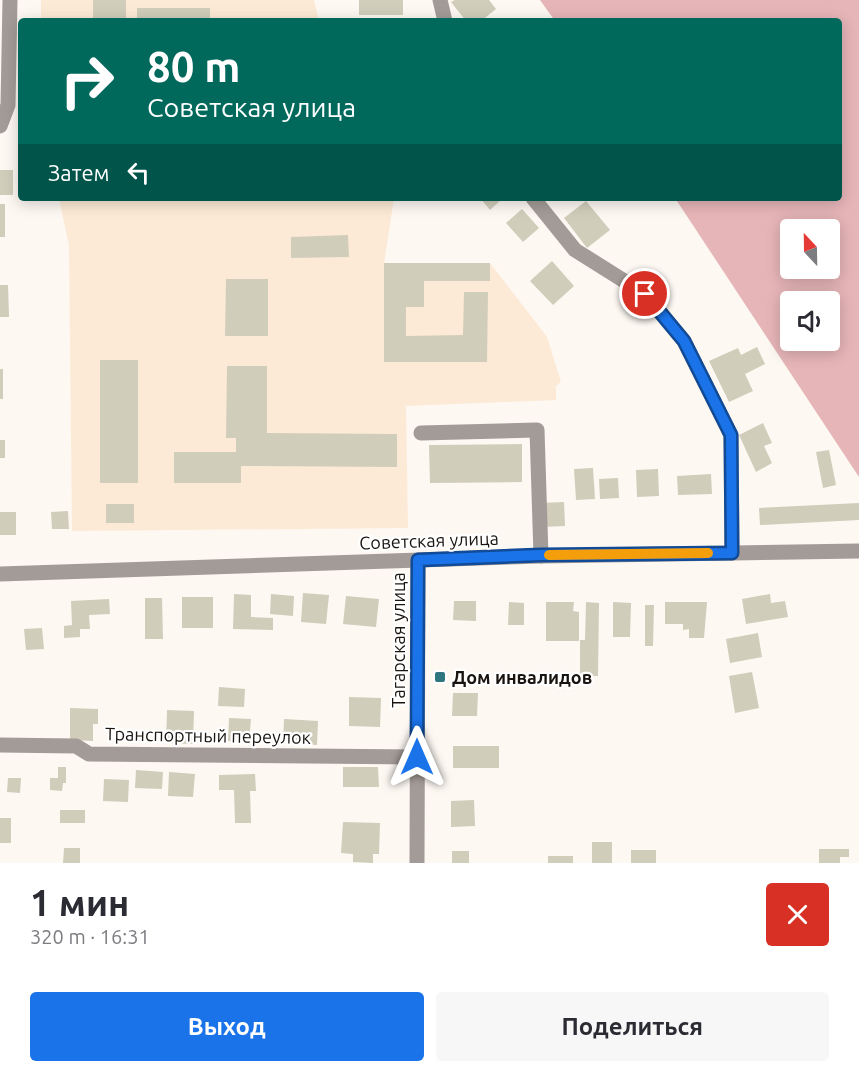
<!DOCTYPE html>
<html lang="ru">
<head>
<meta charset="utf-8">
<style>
	:root { --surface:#fff; --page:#f7f7f7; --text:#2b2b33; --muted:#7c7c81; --accent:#1a73e8 }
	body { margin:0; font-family:Ubuntu,sans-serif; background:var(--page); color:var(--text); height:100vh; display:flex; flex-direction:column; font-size:22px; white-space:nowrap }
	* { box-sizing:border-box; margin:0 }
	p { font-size:20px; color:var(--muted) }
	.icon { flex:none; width:33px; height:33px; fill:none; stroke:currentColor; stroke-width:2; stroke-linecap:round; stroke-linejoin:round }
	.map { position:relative; height:863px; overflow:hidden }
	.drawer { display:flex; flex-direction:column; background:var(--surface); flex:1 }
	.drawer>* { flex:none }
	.hud { position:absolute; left:18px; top:18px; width:824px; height:183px; border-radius:6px; box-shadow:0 3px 15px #0003; background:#00695c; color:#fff; overflow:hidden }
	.needle { width:39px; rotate:338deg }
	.fabs { position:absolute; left:780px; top:219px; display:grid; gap:12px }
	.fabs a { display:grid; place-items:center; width:60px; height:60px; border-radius:6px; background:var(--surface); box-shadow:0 3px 15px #0003; font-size:30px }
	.pin { position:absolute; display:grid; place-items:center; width:51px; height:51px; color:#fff; margin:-26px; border:3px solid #fff; border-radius:50%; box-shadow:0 2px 6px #0007 }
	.me { position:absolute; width:66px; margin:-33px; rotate:0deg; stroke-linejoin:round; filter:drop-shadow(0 0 4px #0008) }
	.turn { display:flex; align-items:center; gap:21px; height:126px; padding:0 30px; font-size:27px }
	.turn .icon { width:78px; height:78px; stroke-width:2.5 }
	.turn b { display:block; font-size:42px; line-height:51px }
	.then { display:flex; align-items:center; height:57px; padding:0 30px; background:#0003; gap:12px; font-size:22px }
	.round { display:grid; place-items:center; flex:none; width:63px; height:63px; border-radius:6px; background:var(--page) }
	.summary { display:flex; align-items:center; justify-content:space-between; height:102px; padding:0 30px }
	h1 { font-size:36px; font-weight:600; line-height:45px }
	.primary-button { display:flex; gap:12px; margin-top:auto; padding:12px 30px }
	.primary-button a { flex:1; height:69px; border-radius:6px; background:var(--accent); color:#fff; font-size:24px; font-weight:600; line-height:69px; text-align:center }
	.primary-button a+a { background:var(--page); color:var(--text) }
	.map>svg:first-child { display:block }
</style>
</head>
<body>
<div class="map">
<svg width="859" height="863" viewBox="0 0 859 863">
	<rect width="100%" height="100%" fill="#fdf8f2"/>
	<g fill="#fdead6">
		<path d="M41,0h273l5,21h-278z"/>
		<path d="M59,198h335l-10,65h106l57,74 14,45 -5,4v14l-150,6 2,122 -336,3 -3,-285z"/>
	</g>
	<path fill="#e6b5b8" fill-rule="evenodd" d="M540,0h319v477l-184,-279h163v-177h-283zM790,230h40v38h-40zM790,302h40v38h-40z"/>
	<g fill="#d0cdbb">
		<rect x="93" y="0" width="33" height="21"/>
		<rect x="359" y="0" width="44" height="15"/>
		<path d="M455,0h34l7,9 -15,12h-15l-15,-19z"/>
		<rect x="137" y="8" width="73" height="13"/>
		<rect x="0" y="170" width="13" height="25"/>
		<path d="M480,198h23l-13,12z"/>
		<path d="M586,201l24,29 -23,18 -23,-30z"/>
		<rect x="0" y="204" width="5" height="33"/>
		<path d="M522,209l17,19 -16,14 -17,-19z"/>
		<path d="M348,235l1,22 -58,1v-21z"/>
		<path d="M552,261l22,25 -21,19 -23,-24z"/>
		<path d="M384,263h106v18h-66v26h-18v29l57,-1 1,-43h24l-1,70h-103z"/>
		<path d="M226,279h42v57h-43z"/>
		<path d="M0,285h8l1,32h-9z"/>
		<path d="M757,347l8,17 -20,10 8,17 -24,11 -20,-41 29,-13 3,7z"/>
		<rect x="100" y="360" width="38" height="123"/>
		<path d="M227,366h40v67l130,1v33l-156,-1v17h-67v-31h62v-14h-10z"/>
		<rect x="0" y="369" width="3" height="30"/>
		<path d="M763,423l9,20 -8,3 8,17 -16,9 -17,-37z"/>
		<rect x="0" y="440" width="5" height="18"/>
		<path d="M522,444v38l-92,1 -1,-38z"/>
		<path d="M829,450l7,35 -13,3 -7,-36z"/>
		<path d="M593,468l2,31 -19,1 -2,-31z"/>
		<path d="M658,469l1,27 -22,1 -1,-27z"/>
		<path d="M711,474l1,20 -34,1 -1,-19z"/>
		<path d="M618,478l1,20 -19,1 -1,-20z"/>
		<path d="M564,502l1,24 -23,1 -1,-24z"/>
		<path d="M859,503v17l-99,5 -1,-17z"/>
		<rect x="106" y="504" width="28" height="19"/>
		<path d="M68,511l1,18h-17l-1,-17z"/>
		<rect x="0" y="512" width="16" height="23"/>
		<path d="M303,593l26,2 -3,29 -25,-2z"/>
		<path d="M234,594l17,1v22l22,1v12l-40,-1z"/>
		<path d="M271,594l23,2 -1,20 -23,-2z"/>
		<path d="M770,594l1,9 14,-2 3,16 -42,7 -4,-25z"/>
		<path d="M346,596l33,3 -3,28 -33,-3z"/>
		<rect x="182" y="597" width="31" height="31"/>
		<path d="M145,598h17l1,41h-18z"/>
		<path d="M109,599l1,15 -21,1 1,14h-10v8l-16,1v-12l8,-1 -1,-24z"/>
		<path d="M454,601h22v20l-23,-1z"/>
		<path d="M509,602l15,1v22h-16z"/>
		<path d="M546,602h28l-1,9 6,1v29h-33z"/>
		<path d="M586,602l13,1 -1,73h-18v-36h5z"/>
		<path d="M613,602l18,1 -1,34h-17z"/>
		<path d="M665,602h42l-3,36h-15v-9l-6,1v-6h-18z"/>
		<path d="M645,605h9l-1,41h-8z"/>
		<path d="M42,628l2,21 -18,1 -2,-21z"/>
		<path d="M758,633l4,24 -32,6 -4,-24z"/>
		<path d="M752,672l7,36 -24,5 -6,-37z"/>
		<path d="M219,687l26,2 -1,18 -26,-1z"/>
		<path d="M453,693h25l-1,23h-25z"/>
		<path d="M349,697l32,1 -1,29 -31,-1z"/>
		<path d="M70,708l28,1v15h-5v17l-23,-1z"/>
		<path d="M167,710l27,1 -1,33 -27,-1z"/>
		<path d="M229,718l22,1 -2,24 -21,-2z"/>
		<path d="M284,719l34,2 -1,24 -34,-2z"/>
		<rect x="453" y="746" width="46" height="22"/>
		<path d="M58,767h8v16h-3l-1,8 -12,-1v-12h8z"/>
		<path d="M343,767h35l1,20h-36z"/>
		<path d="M136,770l27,2 -1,17 -27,-1z"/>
		<path d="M169,772l26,2 -2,23 -25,-1z"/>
		<path d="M255,774l1,17h-6l1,32h-16l-1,-33h-15v-15z"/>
		<path d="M8,778h13l-1,15 -13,-1z"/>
		<path d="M104,779l25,1 -1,22 -25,-1z"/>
		<path d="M474,800l1,26 -24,1v-26z"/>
		<rect x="60" y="810" width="25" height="13"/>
		<rect x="0" y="818" width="11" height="25"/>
		<path d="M343,822l37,1 -1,31h-6v9l-20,-1v-8l-12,-1z"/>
		<rect x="592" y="842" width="20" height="21"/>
		<path d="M64,848h16v15h-17z"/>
		<path d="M819,849h30v8h-9v6h-21z"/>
		<rect x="631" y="850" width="25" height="13"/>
		<rect x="452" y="851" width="17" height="12"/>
		<rect x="548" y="856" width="25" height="7"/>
	</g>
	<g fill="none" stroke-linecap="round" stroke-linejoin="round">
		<g stroke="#a39b98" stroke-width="15">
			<path d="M440,0l5,21"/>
			<path d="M0,126l8,-21 2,-105"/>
			<path d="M533,198l42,52 70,44 39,47 47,94 1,118"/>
			<path d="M421,433l116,-3 4,126"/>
			<path d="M0,574l541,-18 318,-5"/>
			<path d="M0,745l76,1 13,8 328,3"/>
			<path d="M417,863l1,-303"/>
		</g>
	</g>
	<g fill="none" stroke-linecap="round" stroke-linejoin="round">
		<defs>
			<path id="route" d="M417,757l1,-197 123,-5 191,-2 -1,-118 -47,-94 -39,-47"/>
		</defs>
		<use href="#route" stroke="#114b97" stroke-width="15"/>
		<use href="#route" stroke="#1a73e8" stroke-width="10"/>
		<path stroke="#f59e0b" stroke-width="10" d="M549,555l159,-2"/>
	</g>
	<rect fill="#2f7780" stroke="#fff" stroke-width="2" x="434" y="671" width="12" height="12" rx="3"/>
	<g text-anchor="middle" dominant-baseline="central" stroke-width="4.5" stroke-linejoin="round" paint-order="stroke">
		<g font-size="18" fill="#191410" stroke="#fff">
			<text transform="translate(429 540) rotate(-2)">Советская улица</text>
			<text transform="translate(398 640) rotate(-90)">Тагарская улица</text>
			<text transform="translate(208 735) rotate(1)">Транспортный переулок</text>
		</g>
		<g font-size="18" font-weight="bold" fill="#191410" stroke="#fff" text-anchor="start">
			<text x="452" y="677">Дом инвалидов</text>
		</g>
	</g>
</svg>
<div class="fabs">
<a><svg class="needle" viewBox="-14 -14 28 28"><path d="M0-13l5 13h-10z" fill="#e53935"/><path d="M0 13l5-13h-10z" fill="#7c7c81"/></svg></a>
<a><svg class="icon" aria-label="sound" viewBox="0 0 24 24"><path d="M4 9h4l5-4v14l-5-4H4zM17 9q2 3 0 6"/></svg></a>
</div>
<div class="pin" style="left:645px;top:294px;background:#d93025"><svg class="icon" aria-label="arrive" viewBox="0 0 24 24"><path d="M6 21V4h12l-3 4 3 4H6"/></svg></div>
<svg class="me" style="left:417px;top:757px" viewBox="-20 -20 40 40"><path d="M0-17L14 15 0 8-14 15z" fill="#1a73e8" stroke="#fff" stroke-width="4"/></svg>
<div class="hud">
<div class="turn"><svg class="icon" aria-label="right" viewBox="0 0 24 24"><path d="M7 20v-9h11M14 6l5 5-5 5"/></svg><div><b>80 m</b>Советская улица</div></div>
<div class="then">Затем<svg class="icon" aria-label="left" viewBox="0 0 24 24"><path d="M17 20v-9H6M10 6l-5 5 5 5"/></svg></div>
</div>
</div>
<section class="drawer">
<div class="summary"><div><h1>1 мин</h1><p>320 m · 16:31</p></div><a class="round" style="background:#d93025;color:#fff"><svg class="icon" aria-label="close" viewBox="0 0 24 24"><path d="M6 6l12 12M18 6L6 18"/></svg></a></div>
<div class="primary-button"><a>Выход</a><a>Поделиться</a></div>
</section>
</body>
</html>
